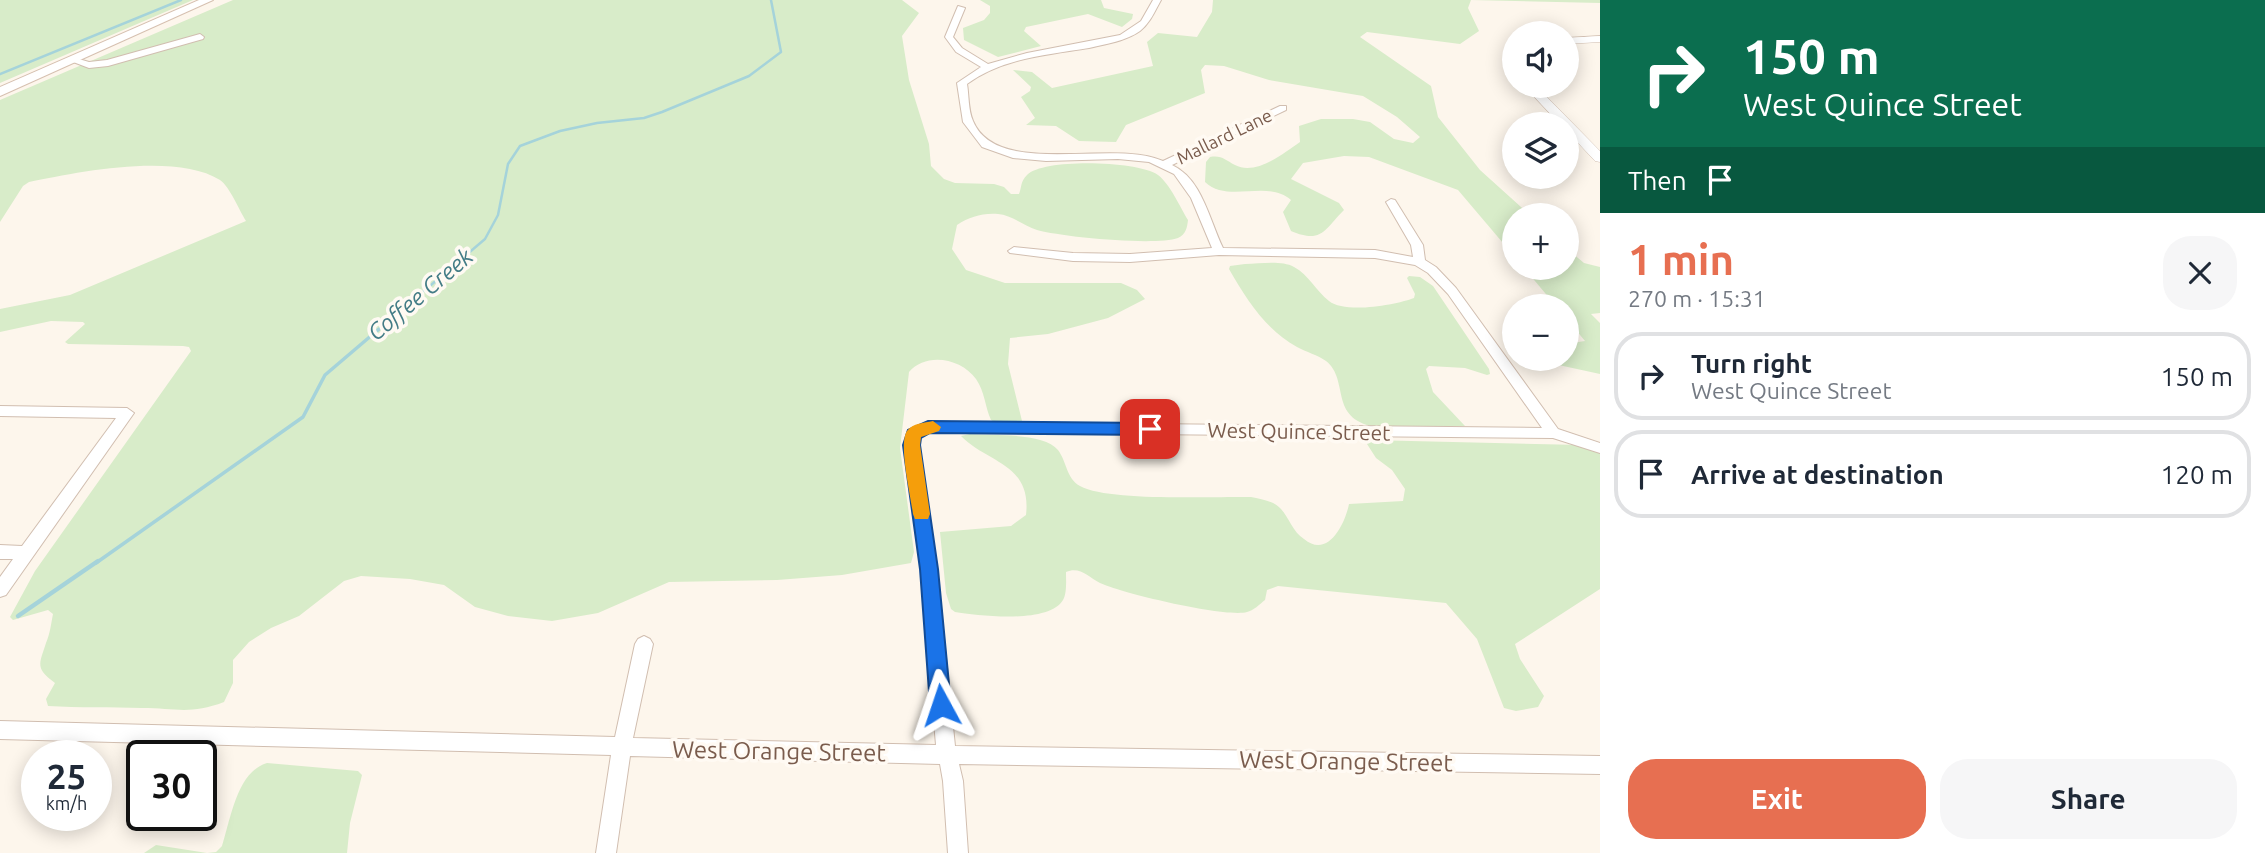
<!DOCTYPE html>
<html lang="en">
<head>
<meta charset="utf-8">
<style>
	:root { --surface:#fff; --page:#f6f6f7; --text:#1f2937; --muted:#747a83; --line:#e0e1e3; --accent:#e76f51 }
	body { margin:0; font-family:Ubuntu,sans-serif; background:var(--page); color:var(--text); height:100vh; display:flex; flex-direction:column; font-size:26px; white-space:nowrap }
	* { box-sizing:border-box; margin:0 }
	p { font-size:23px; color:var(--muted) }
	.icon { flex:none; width:38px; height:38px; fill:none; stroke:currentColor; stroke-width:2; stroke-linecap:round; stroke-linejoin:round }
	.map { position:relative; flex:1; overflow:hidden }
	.panel { display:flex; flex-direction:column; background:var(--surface); width:665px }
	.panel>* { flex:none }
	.top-card { background:#0b6e4f; color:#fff; overflow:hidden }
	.controls { position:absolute; left:1502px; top:21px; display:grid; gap:14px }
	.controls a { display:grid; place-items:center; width:77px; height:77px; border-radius:50%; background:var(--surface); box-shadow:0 4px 18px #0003; font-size:35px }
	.speed { position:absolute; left:21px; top:740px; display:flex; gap:14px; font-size:35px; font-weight:700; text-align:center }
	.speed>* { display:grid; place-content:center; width:91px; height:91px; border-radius:50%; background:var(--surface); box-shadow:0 4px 18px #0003; line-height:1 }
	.speed small { font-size:18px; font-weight:400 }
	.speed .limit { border:4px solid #111; border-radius:10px; background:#fff; color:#111 }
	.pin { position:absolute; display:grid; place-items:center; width:60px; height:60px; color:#fff; margin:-30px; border-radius:14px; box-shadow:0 4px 10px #0006 }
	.me { position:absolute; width:77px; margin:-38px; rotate:355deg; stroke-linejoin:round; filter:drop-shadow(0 0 5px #0008) }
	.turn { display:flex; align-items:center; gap:24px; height:147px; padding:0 28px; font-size:32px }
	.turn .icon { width:91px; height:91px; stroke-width:2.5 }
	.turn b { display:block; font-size:49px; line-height:60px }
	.then { display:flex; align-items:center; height:66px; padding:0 28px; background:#0003; gap:14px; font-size:26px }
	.round { display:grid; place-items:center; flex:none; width:74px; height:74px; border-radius:28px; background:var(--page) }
	.headline { display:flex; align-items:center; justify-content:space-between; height:119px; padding:0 28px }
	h1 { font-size:42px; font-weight:700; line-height:52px; color:var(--accent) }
	.cta { display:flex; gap:14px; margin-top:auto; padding:14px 28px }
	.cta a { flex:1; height:80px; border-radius:28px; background:var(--accent); color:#fff; font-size:28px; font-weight:700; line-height:80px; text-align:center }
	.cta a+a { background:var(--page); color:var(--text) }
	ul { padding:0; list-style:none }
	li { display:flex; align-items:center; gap:21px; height:88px; margin:0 14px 10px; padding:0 14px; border:4px solid var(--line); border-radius:28px }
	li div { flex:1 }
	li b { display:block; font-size:26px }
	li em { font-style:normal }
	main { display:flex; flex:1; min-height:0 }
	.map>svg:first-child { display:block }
</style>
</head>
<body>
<main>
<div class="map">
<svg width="1600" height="853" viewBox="0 0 1600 853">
	<rect width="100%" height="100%" fill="#fdf6ec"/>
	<g fill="#d8ecc9">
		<path d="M0,0h193l-193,83z"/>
		<path d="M233,0h669l17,13 -17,23 7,44 20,64 2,22 13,13 11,4 39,1 10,3 7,7h8c3,-7 1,-12 8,-19 17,-17 111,-14 131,0 12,9 22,32 30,45 -1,8 -2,14 -10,18 -23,8 -116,-1 -141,-8 -13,-4 -25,-15 -39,-16 -17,-1 -28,3 -41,11l-5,24 14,21 39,13h116l16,7 8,9 -37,19 -60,16 -38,4 -2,26 14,57c-7,5 -23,4 -31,-1 -6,-13 -6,-28 -15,-41 -15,-21 -50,-27 -67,-7l-9,76 14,104 -3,11 -69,12 -65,5 -108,2 -71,31 -46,8 -44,-5 -33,-9 -31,-22 -34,-6 -49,-3 -17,5 -45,35 -28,12 -22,14 -16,18v23l-9,19c-34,13 -49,6 -82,6 -31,-1 -63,0 -94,-2l-2,-7 9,-16c-20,-15 -16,-18 -9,-40 4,-9 5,-19 7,-29l-5,-4 -35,10 -3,-3 25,-46 156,-220 -2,-4 -6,-1 -115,-2 -3,-2 20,-18 -2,-2 -32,-1 -51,11v-23l70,-14 176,-74c-7,-11 -16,-34 -26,-41 -44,-28 -143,-8 -191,2l-6,4 -23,36v-122z"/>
		<path d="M980,0h121l3,8 29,6 -1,5 -10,8 -34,-13 -62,13 -2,4 17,15 -43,11 -34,-17 -1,-12 21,-8 6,-7v-7z"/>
		<path d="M1213,0h387v3l-129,-3 -3,8 11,23 -19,13 -93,-12 -7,5 71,49 7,31 42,53 50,45h-16v41l-56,-66 -89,-33 -25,-1 -41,7 -12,16 48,24 5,7c-20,20 -22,34 -53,21l-8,-19 8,-12c-24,-21 -63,4 -86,-18l1,-20 4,-5c12,-2 15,3 25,8 21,11 49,-12 65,-23l-1,-16 22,-7h32l17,3 24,17 19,4 7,-6 -23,-20 -34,-21 -94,-16 -45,-14 -19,-1 -4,5 4,23 -79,32 -10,17 -37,-1 -23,-15 -30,-1 9,-7 -14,-21 9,-6 1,-4 -18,-17 19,2 20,16 101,-22 -6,-24 11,-9 39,4 15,-25z"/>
		<path d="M1566,248l18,15 16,4v46l-9,1 9,9v51l-69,-15h35v-15l19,-3 -19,-23v-12h-10l-32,-38h42z"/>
		<path d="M1245,264c15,0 36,-4 49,3 15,8 22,24 35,34 16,13 67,4 85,-3l1,-4 -8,-16 2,-2 11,1 13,9 56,83 1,5 -3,1 -22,-7 -36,-2 -3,3 7,23 32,34 -90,1c-47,-9 -25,-47 -49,-66 -8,-6 -20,-9 -29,-14 -32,-18 -50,-47 -68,-78l1,-3z"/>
		<path d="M970,434c22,2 74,-2 88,16 9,12 8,28 22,36 29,16 134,10 171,11 10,2 23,4 30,12 8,9 12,23 23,30 24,20 41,-15 45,-35l54,-3 2,-12 -13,-19 -16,-12 -9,-14 2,-4 212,5 19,6v138l-85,55 5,15 24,37 -6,11 -22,4 -12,-3 -27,-69 -31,-36 -168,-17 -11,4 -2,10c-5,4 -12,11 -18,12 -21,6 -126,-19 -147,-29 -12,-6 -20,-17 -34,-11 0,9 1,21 -3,28 -14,24 -83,16 -108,12l-4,-3 -5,-16 -6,-61 71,-6 15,-11c6,-52 -39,-52 -65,-79z"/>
		<path d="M267,763l91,8 4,4 -12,48 -3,30h-203l12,-8 51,8 9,-1 6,-6c9,-28 15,-74 45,-83z"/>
	</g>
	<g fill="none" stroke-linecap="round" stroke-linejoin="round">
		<g stroke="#a5d3da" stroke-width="2.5">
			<path d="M0,74l181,-74"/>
			<path d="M377,331l108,-92 13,-24 10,-51 12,-18 40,-15 37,-8 47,-5 18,-6 87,-36 32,-24 -10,-52"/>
		</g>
		<path stroke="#a5d3da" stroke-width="3.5" d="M96,563l207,-146 22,-42 54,-46"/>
		<path stroke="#a5d3da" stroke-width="4.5" d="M18,616l80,-55"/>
		<defs>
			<g id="minor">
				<path d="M1153,0h8c-6,11 -11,23 -21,31 -14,10 -34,13 -51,17 -42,7 -87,10 -122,36 2,11 1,26 6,37 24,58 141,17 190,40l117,-55h6v4l-114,55c30,14 37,54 51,83l152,2 38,7 -2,-12 -25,-43 5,-3 4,1 28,45 2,15 11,7 20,21 102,141 42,14v10l-47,-15 -623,-6 -10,5 -1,8 18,124 18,177 645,10v18l-641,-10 4,17 5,72h-20l-5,-72 -3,-17 -310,-8 -14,97h-20l15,-98 -611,-16v-18l615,16 20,-93 3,-5 6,-3 6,3 3,5 -20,94 303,7 -15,-176 -16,-124 3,-15 20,-8 614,6 -94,-134 -20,-21 -13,-8 -40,-7 -156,-3 -89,7 -57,-1 -63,-8 -2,-2 6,-4 59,6 57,1 82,-6 -21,-50 -17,-24 -25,-12 -31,-3 -72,2 -33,-3 -31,-11 -19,-25 -6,-39 24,-16 -25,-15 -11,-15 13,-31 7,2 -12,29 9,11 26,16 39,-11 93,-18 21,-14z"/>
				<path d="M200,34l4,3 -1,2 -95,27 -19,2 -21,-8 4,-3 17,5 18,-2z"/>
				<path d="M0,406l127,2 7,5 -128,182 -6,2v-20l13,-18h-13v-14l22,1 94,-128 -116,-2z"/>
			</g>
			<g id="tertiary">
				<path d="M1600,36v6l-34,2v-6z"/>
				<path d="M1524,86h12l64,65v11l-5,-1 -29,-31v-6h-6z"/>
			</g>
			<path id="secondary" d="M199,0h14l-213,96v-9z"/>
		</defs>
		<use href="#minor" stroke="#d1beb0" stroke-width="2"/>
		<use href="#tertiary" stroke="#d1beb0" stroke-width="1"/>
		<use href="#secondary" stroke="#d6c0b0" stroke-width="2"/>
		<use href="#minor" fill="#fff" fill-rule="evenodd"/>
		<use href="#tertiary" fill="#fff" fill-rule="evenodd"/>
		<use href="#secondary" fill="#fff" fill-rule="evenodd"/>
	</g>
	<path fill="#1a73e8" stroke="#114b97" stroke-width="2" d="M928,421l222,2 8,6 -8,6 -220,-2 -9,5 -1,7 18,124 13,136 -3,7 -7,3 -8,-3 -3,-7 -10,-136 -17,-124 5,-15z"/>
	<path fill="#f59e0b" d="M933,421l8,6 -2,4 -18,6 -1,8 10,69 -2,5h-13l-2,-5c-2,-17 -15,-70 -6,-83 6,-8 17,-8 26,-10z"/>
	<g text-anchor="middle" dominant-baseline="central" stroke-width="7" stroke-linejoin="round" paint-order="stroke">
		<g font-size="18" fill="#7a5c4d" stroke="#fffaf3">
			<text transform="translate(1224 136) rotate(-26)">Mallard Lane</text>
		</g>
		<g font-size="21" fill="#7a5c4d" stroke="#fffaf3">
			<text transform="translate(1299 431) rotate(1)">West Quince Street</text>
		</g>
		<g font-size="23" font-style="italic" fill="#437c86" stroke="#fffaf3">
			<text transform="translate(420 294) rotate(-40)">Coffee Creek</text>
		</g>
		<g font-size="24" fill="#7a5c4d" stroke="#fffaf3">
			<text transform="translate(779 751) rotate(1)">West Orange Street</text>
			<text transform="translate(1346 761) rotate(1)">West Orange Street</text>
		</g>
	</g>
</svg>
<div class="controls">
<a><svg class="icon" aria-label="sound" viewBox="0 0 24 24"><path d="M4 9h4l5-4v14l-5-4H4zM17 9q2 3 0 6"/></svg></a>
<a><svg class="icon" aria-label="layers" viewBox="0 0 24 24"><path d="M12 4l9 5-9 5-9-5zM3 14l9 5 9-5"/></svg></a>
<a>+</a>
<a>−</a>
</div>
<div class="speed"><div>25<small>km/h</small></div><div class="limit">30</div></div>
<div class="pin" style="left:1150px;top:429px;background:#d93025"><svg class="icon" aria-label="arrive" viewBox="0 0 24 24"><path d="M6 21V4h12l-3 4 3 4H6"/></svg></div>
<svg class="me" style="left:941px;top:705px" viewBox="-20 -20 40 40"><path d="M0-17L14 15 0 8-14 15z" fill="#1a73e8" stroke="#fff" stroke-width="4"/></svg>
</div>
<section class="panel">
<div class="top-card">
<div class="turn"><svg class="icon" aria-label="right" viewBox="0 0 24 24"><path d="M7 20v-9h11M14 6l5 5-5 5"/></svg><div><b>150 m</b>West Quince Street</div></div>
<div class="then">Then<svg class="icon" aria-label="arrive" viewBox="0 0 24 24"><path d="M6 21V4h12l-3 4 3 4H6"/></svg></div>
</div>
<div class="headline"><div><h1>1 min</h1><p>270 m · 15:31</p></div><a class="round"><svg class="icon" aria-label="close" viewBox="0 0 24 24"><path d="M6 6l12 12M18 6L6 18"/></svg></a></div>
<ul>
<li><svg class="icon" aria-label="right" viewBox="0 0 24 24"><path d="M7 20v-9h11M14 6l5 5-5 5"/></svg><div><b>Turn right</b><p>West Quince Street</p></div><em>150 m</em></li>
<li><svg class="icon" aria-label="arrive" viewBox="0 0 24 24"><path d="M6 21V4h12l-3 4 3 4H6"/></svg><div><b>Arrive at destination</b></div><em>120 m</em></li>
</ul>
<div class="cta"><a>Exit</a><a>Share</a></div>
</section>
</main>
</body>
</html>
